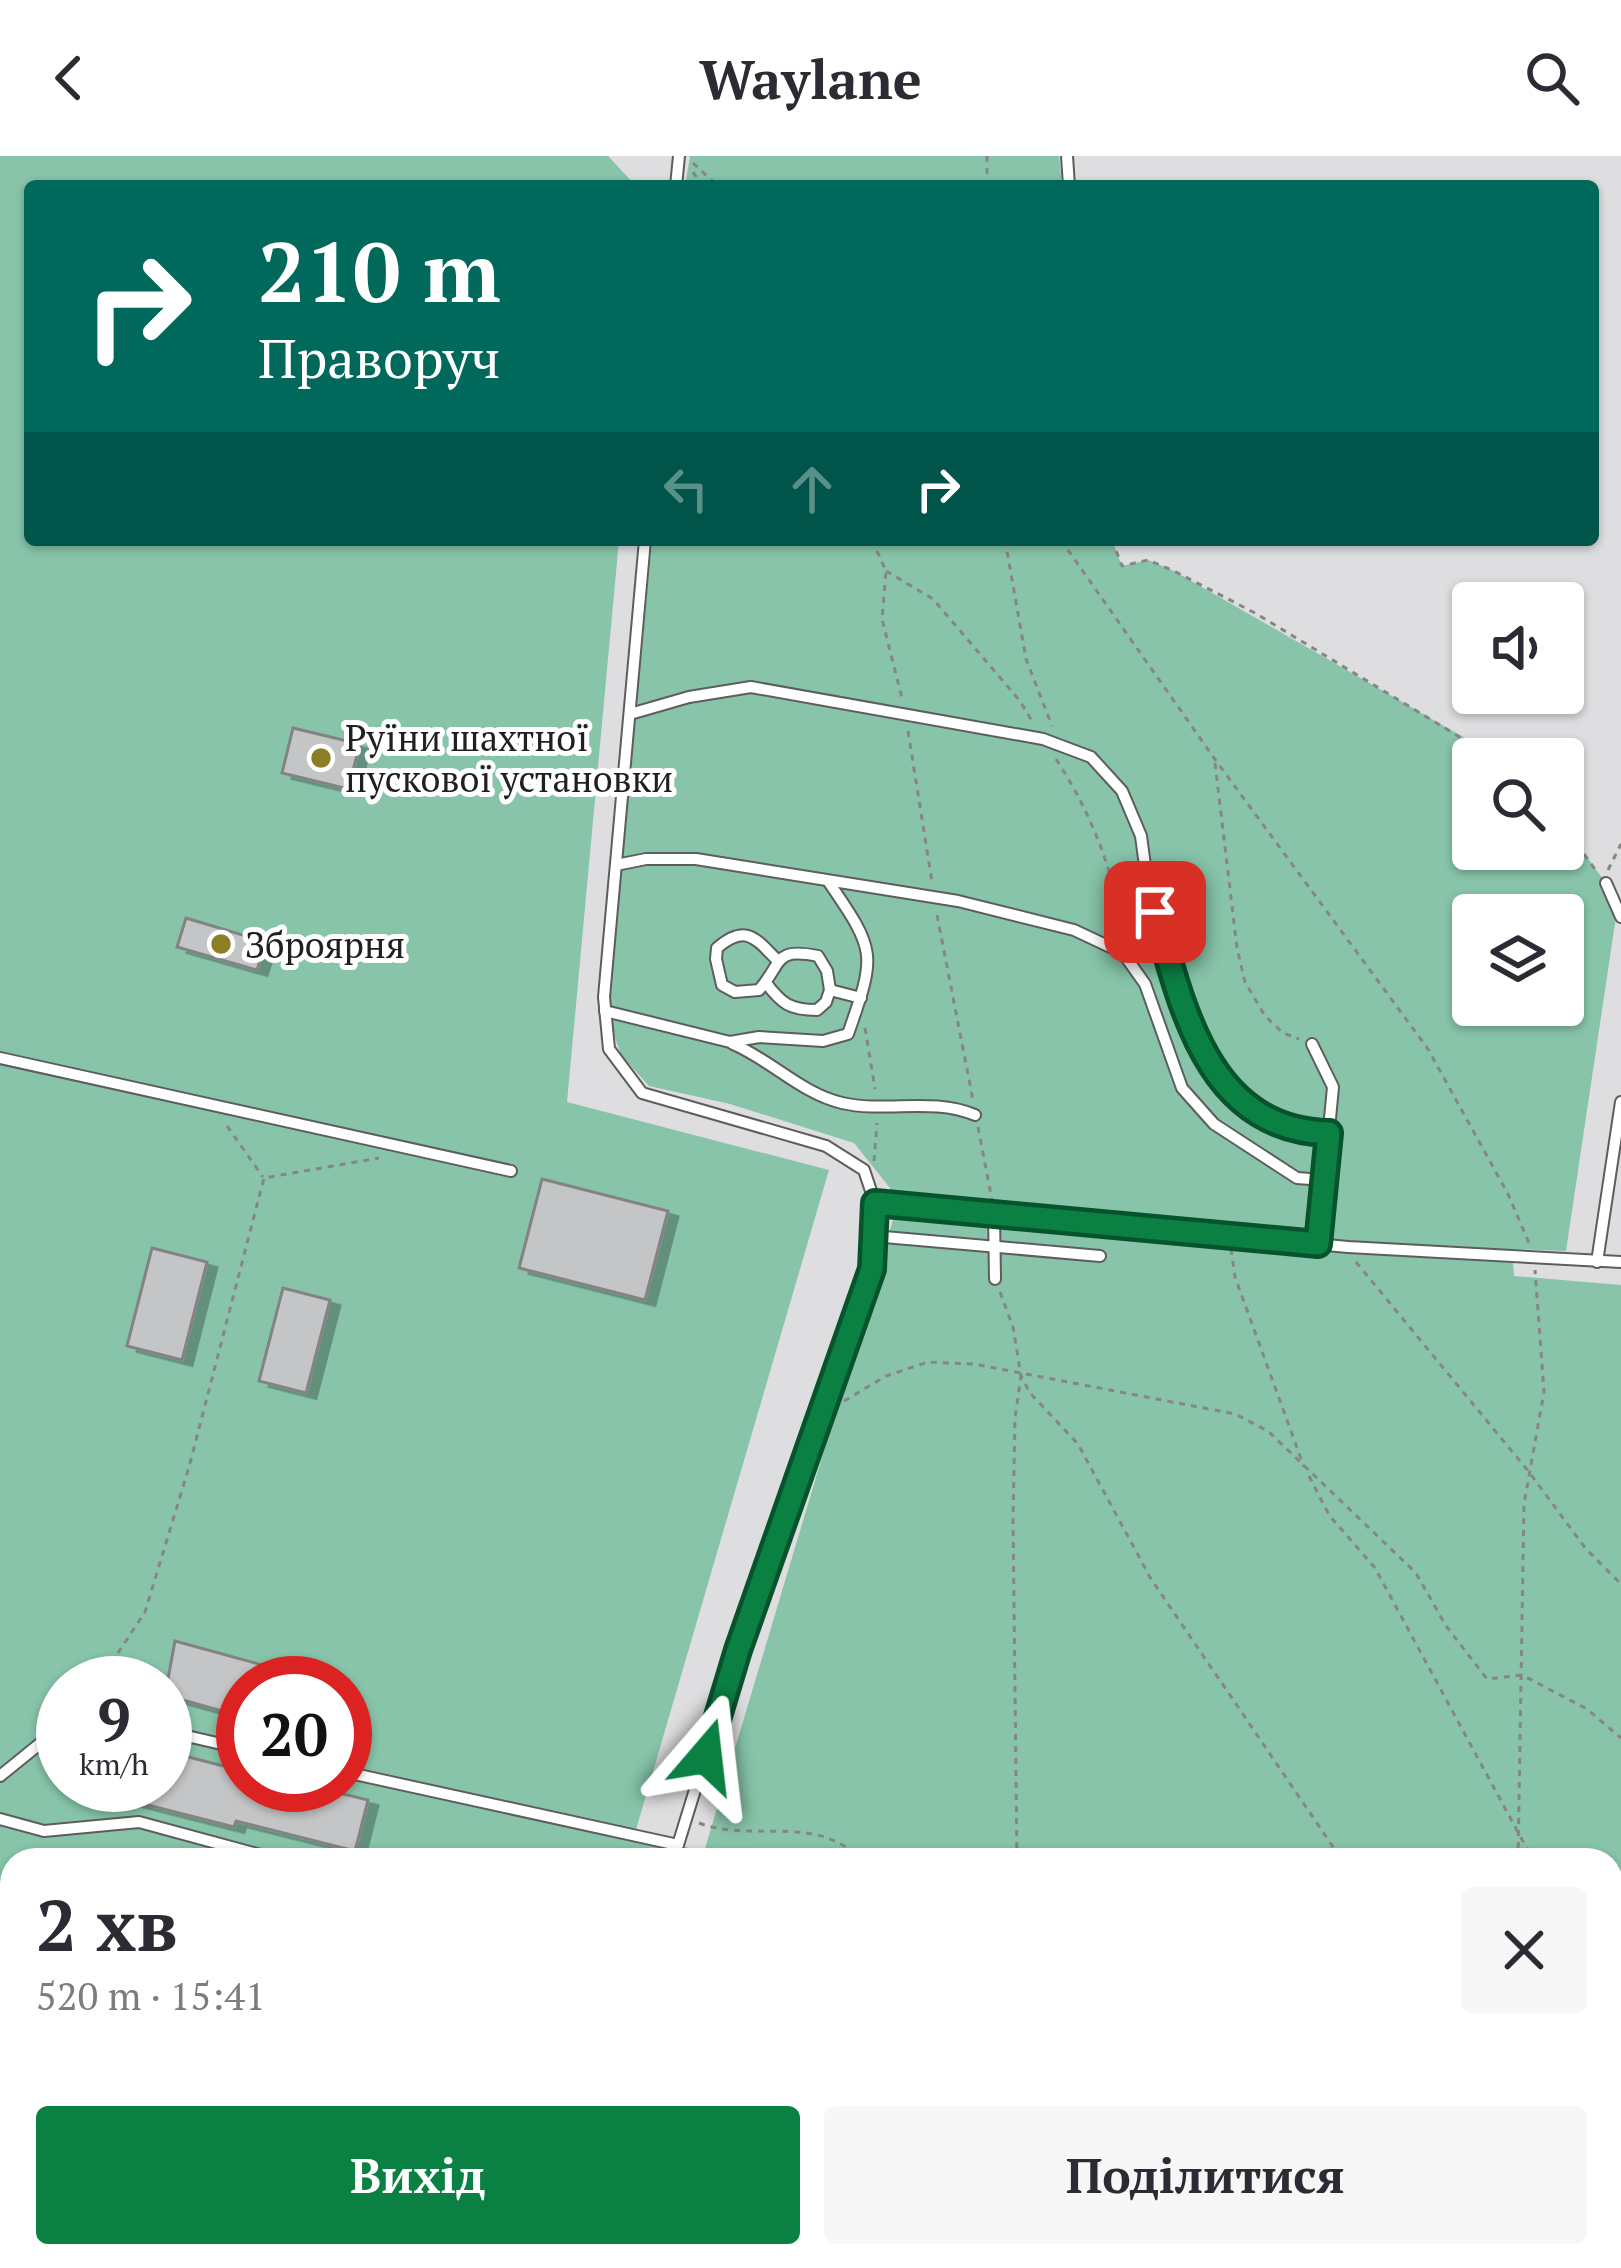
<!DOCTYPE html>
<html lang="uk">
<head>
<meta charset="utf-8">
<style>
	:root { --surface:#fff; --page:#f7f7f7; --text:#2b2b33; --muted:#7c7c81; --accent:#0b8043 }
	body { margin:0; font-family:"PT Serif",serif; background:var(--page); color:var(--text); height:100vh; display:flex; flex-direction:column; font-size:45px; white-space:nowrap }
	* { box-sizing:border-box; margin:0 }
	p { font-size:39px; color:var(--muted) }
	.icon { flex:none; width:66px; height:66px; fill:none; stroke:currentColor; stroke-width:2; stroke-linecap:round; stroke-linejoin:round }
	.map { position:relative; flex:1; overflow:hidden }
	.sheet { position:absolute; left:0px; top:1692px; width:1623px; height:420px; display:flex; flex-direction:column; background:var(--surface); border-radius:36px 36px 0 0; box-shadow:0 3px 9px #0004 }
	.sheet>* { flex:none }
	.hud { position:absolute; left:24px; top:24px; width:1575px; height:366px; border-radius:12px; box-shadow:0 3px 9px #0004; background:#00695c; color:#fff; overflow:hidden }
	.fabs { position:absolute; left:1452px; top:426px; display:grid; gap:24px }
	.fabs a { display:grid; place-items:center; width:132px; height:132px; border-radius:12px; background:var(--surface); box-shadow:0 3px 9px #0004; font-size:60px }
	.speed { position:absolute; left:36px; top:1500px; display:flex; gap:24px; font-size:60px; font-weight:700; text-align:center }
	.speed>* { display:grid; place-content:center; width:156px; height:156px; border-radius:50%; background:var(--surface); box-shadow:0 3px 9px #0004; line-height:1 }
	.speed small { font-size:30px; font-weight:400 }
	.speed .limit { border:18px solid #d22; background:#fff; color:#111 }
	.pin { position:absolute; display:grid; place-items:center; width:102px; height:102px; color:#fff; margin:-51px; border-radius:24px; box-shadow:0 6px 18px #0006 }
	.me { position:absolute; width:132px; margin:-66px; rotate:17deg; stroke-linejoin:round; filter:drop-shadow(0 0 9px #0008) }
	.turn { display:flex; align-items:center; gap:42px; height:252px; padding:0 36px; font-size:54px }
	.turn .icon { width:156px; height:156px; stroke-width:2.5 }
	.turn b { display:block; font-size:84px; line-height:102px }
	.lanes { display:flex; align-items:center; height:114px; padding:0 36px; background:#0003; justify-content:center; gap:60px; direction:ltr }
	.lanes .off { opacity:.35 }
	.round { display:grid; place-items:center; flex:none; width:126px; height:126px; border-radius:12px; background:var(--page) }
	.headline { display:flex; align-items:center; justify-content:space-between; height:204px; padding:0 36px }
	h1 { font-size:72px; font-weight:700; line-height:90px }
	.primary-button { display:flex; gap:24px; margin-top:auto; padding:24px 36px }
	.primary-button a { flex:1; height:138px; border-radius:12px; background:var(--accent); color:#fff; font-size:48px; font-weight:700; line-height:138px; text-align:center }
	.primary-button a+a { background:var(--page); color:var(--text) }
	header { display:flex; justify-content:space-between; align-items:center; height:156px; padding:0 36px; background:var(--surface); font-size:54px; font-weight:700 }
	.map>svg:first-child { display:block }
</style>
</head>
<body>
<header><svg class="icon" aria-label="back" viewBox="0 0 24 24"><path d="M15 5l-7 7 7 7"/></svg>Waylane<svg class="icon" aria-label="search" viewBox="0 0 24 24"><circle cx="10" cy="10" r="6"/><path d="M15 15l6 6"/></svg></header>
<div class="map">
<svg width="1621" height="2112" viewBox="0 0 1621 2112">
	<defs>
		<filter id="shadow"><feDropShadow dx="10" dy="5.5" stdDeviation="0" flood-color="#0004"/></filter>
	</defs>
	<rect width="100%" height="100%" fill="#dedee0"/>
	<g fill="#87c4a9" fill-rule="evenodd">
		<path d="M0,0h608l28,30h-606v354h589l-52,562 262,68 -194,663 69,19 191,-639 -5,-25 -36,-45 -124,-39 -81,-18 -28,-31 -8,-23 -3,-45 42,-447h460l10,26 26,-6 26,11 310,178 12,10h-23v90h90v-24l43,58 11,27 -51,341 -54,-2 2,27 107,9v809l-10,9v-243h-1599v158l-12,-5zM1473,759h90v90h-90zM63,1527h102v102h-102zM243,1527h102v102h-102z"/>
		<path d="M690,0h369l3,30h-377z"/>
		<rect x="1611" y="1971" width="10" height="69"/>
		<path d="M514,2100h389v12h-387z"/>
		<path d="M1065,2100h285l-25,12z"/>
		<rect x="1368" y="2100" width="85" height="12"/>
	</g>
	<g fill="#c4c5c6" stroke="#838384" stroke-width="3" filter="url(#shadow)">
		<path d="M293,572l67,16 -12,45 -66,-16z"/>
		<path d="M186,762l80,24 -9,28 -80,-23z"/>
		<path d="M542,1023l126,32 -23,89 -126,-32z"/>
		<path d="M152,1092l55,14 -25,98 -55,-14z"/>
		<path d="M283,1132l47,12 -24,93 -47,-12z"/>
		<path d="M175,1485l109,30 -3,12h-44l-8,30 -64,-18z"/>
		<path d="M165,1595l78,20v14h64l61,15 -13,51 -119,-30 -2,6 -106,-27 4,-15h33z"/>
	</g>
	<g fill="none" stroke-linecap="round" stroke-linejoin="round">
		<defs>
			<g id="lane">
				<path d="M1067,0l2,30"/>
				<path d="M676,30l3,-30"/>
				<path d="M630,558l59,-17 62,-10 292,52 48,18 31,34 19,45 7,52 32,114 44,85 42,30 35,15 28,1"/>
				<path d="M616,709l30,-6h50l262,42 116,29 49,23 22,31 37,104 32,36 83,54 27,2"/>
				<path d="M1606,727l15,34"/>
				<path d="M776,803c-20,-20 -30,-36 -59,-11l-1,11 6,26 13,7 24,-2c24,-27 14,-43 59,-34l9,15 3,19"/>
				<path d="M766,827c16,21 24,27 51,27l9,-8 4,-12 31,8"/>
				<path d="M605,855l125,31 29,-5 64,4 25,-7c28,-80 29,-82 -20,-153"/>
				<path d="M733,888c38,16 69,50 109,59 44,10 90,-6 133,12"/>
				<path d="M1312,888l21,43 -15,157"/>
				<path d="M0,902l511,113"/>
				<path d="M875,1047l473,44 273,15"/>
				<path d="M994,1058l1,65"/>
				<path d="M873,1080l227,20"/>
				<path d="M1597,1106l24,-160"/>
				<path d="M165,1575l78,18"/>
				<path d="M345,1616l333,73 60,-195 134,-381 3,-66 -11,-33 -38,-24 -184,-53 -33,-44 -5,-52 41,-457"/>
				<path d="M0,1620l63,-51"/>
				<path d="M0,1663l44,12 95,-9 140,38"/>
				<path d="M1611,2045h10"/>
				<path d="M1467,2112v-12"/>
			</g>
		</defs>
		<use href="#lane" stroke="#5d5d5e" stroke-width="14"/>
		<g stroke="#868687" stroke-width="3" stroke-dasharray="6 6" stroke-linecap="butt">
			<path d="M693,7l25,23"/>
			<path d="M693,16l9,14"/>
			<path d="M987,30v-30"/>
			<path d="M872,384l14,31 -4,48 20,79"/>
			<path d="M1005,384l21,119 26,67"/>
			<path d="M1061,384l153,218 214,291 80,145 21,49"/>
			<path d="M1112,384l10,26 26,-6 26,11 81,42 241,146"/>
			<path d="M886,415l47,28 87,102 12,20"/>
			<path d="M908,575l24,151"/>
			<path d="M1056,603c36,55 59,115 68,180"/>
			<path d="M1215,607l22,185 8,34 20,34 18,17 16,6"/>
			<path d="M1563,669l34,47"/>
			<path d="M1608,714l13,-26"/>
			<path d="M937,759l36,185"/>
			<path d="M865,872l10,61"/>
			<path d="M227,970l36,51"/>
			<path d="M978,971l14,73"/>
			<path d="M874,1005l3,-38"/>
			<path d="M1231,1093l4,28 69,190"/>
			<path d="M1356,1106l173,210 57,77 35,35"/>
			<path d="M1000,1136l13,35 8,49 9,17 48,51 73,135 191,281"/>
			<path d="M844,1245l42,-25 42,-14 46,2 261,50 33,17 148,142 30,53 41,53 35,-4 65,34 34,29"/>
			<path d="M1309,1320l20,39 46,53 158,292"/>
			<path d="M98,1527l47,-71 44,-145 75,-289 115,-20"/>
			<path d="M699,1667c39,15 86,2 126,14 15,5 30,16 44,23"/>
			<path d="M1017,1704l-4,-340 2,-102 6,-42"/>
			<path d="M1518,1704l6,-356 20,-112 -9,-122"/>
			<path d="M1611,1809l10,13"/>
			<path d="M1611,1894l10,-10"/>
			<path d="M841,2100l5,12"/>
			<path d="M951,2112l2,-12"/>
		</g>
		<use href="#lane" stroke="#fff" stroke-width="10"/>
	</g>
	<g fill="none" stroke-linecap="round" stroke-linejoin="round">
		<defs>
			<path id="route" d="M706,1600l32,-106 134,-381 3,-66 443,41 11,-111c-122,-3 -147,-127 -174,-221"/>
		</defs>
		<use href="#route" stroke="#07532c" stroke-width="30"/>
		<use href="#route" stroke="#0b8043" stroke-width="21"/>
	</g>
	<g fill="#8c7e25" stroke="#fff" stroke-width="4.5">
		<circle cx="321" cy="602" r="12"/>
		<circle cx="221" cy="788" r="12"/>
	</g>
	<g text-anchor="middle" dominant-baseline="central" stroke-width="10" stroke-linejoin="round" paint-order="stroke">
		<g font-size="36" fill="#202020" stroke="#fff" text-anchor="start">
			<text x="345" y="581">Руїни шахтної<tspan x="345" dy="41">пускової установки</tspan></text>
			<text x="245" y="788">Зброярня</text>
		</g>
	</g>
</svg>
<div class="fabs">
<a><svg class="icon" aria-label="sound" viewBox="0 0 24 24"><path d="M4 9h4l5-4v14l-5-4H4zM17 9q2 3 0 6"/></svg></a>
<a><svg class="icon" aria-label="search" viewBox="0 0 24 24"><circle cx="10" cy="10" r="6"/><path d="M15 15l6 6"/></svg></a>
<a><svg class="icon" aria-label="layers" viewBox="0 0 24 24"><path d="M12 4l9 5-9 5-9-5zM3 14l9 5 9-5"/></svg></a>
</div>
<div class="speed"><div>9<small>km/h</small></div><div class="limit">20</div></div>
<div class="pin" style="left:1155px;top:756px;background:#d93025"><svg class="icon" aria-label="arrive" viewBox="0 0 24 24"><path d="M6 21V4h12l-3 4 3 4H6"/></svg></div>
<svg class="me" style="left:706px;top:1600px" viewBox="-20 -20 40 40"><path d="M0-17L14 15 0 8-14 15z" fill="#0b8043" stroke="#fff" stroke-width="4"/></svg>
<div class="hud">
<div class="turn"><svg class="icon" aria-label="right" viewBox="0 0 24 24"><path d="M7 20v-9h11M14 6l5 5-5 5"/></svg><div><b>210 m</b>Праворуч</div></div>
<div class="lanes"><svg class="icon off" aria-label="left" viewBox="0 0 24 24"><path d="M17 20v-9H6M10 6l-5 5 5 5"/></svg><svg class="icon off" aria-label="ahead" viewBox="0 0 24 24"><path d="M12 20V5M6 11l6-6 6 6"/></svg><svg class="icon" aria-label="right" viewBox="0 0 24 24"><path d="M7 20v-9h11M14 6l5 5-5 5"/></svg></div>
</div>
<section class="sheet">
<div class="headline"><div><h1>2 хв</h1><p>520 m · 15:41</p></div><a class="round"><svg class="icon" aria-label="close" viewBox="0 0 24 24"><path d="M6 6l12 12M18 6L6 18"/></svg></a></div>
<div class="primary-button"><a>Вихід</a><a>Поділитися</a></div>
</section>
</div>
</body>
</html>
